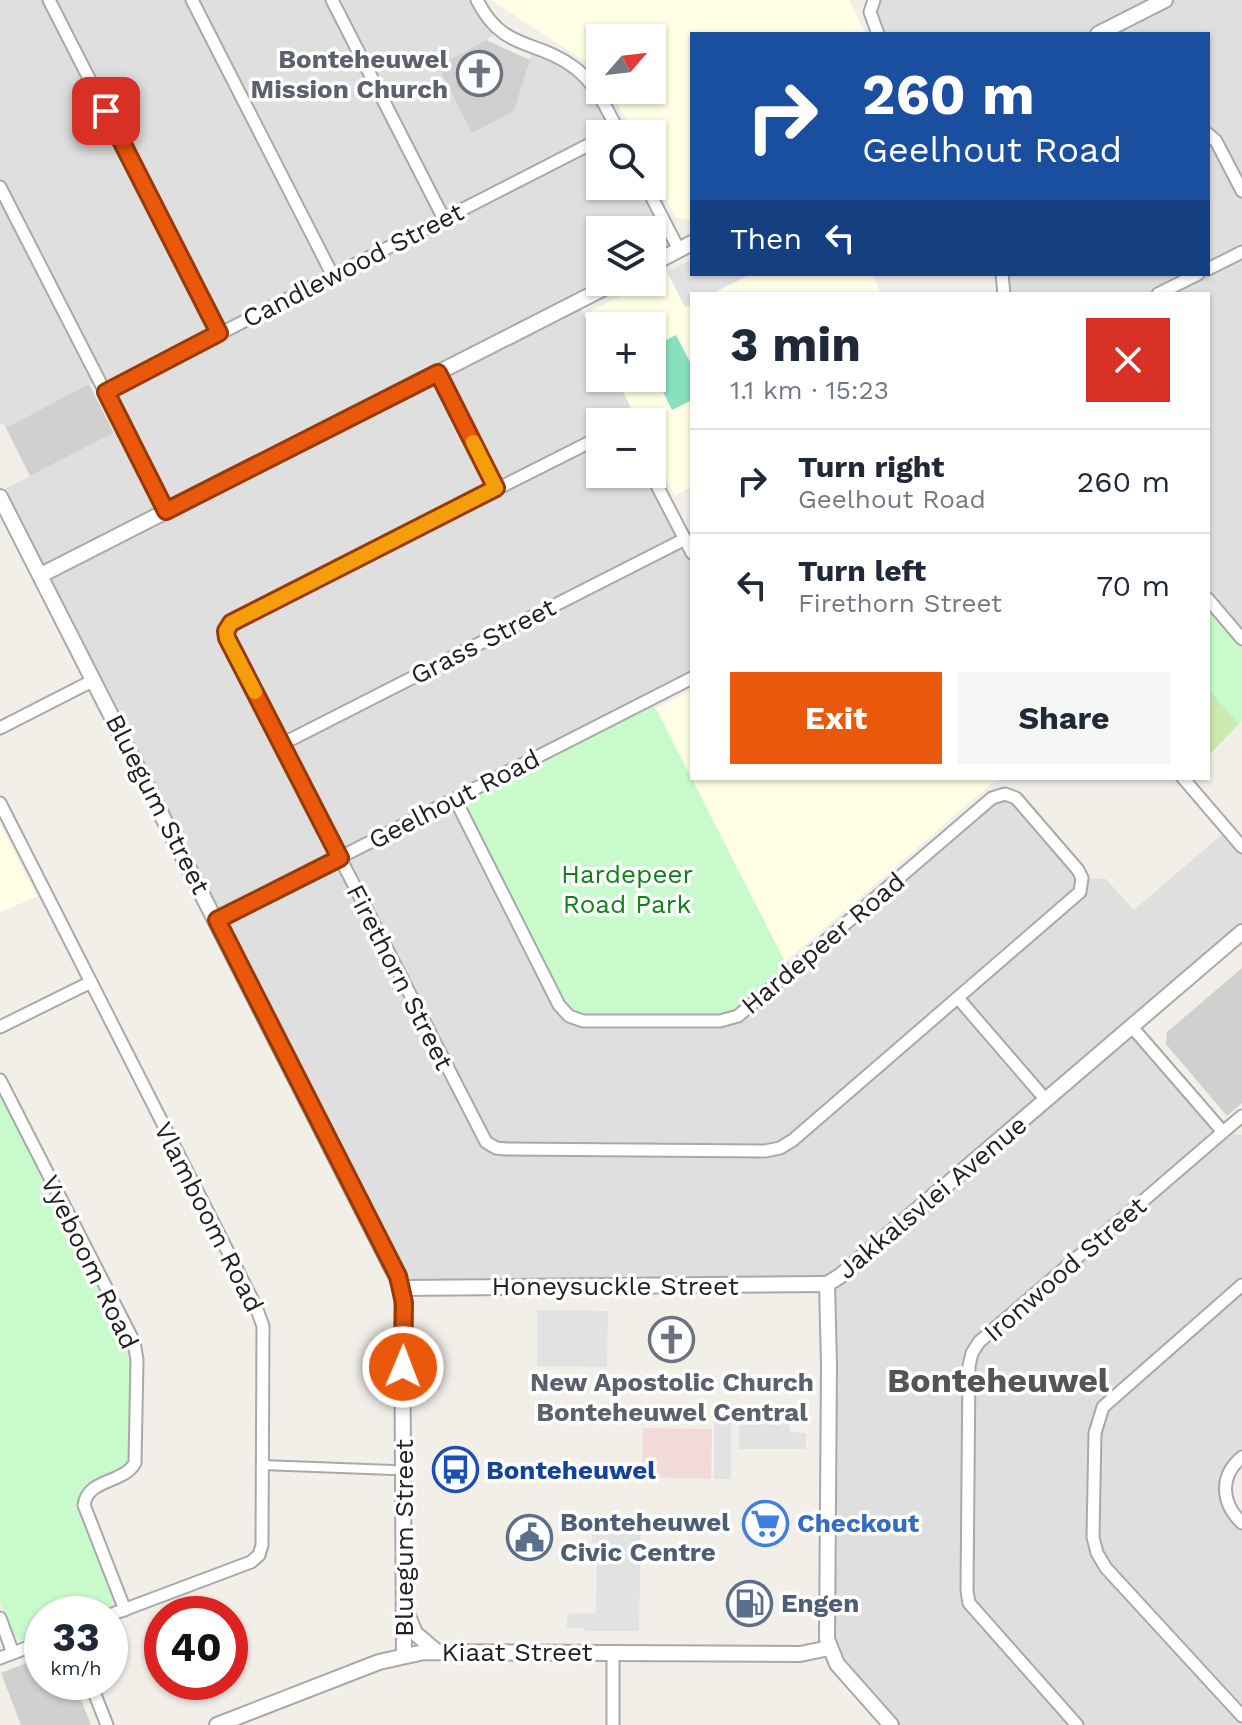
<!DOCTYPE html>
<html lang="en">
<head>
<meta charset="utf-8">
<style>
	:root { --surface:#fff; --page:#f6f6f7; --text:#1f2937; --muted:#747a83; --line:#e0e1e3; --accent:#ea580c }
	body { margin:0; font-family:"Work Sans",sans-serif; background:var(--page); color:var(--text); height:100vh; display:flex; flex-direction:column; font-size:30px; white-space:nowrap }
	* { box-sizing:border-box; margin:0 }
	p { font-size:26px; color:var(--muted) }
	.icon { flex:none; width:44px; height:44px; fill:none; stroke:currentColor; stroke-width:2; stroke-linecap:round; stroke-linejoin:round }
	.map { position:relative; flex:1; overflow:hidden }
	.side { position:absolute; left:690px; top:292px; width:520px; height:488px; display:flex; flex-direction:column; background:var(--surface); border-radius:0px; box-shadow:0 2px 6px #0004 }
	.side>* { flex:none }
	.guide { position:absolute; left:690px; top:32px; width:520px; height:244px; border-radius:0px; box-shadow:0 2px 6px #0004; background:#1a4fa0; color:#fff; overflow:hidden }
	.needle { width:52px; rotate:62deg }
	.buttons { position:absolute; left:586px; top:24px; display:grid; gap:16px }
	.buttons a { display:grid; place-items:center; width:80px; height:80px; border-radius:0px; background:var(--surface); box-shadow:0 2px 6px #0004; font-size:40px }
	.speed { position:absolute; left:24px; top:1596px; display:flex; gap:16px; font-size:40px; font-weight:700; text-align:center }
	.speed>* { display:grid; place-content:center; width:104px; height:104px; border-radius:50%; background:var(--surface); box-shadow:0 2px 6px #0004; line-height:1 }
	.speed small { font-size:20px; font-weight:400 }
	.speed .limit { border:12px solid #d22; background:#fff; color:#111 }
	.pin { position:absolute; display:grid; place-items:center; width:68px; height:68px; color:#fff; margin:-34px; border-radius:16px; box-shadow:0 4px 12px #0006 }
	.me { position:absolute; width:88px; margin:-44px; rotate:1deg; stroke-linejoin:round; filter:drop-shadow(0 0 6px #0008) }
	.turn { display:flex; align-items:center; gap:28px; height:168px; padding:0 40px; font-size:36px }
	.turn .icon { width:104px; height:104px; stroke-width:2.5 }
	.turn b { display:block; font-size:56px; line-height:68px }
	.then { display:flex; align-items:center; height:76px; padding:0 40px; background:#0003; gap:16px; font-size:30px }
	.round { display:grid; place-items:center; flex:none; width:84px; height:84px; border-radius:0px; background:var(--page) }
	.overview { display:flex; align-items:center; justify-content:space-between; height:136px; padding:0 40px }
	h1 { font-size:48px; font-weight:700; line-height:60px }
	.action { display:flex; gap:16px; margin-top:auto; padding:16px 40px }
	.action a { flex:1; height:92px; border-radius:0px; background:var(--accent); color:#fff; font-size:32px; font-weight:700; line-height:92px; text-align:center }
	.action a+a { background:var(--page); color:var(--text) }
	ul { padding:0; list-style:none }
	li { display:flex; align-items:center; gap:24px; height:104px; padding:0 40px; border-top:2px solid var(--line) }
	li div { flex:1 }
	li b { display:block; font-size:30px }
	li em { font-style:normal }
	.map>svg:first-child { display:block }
</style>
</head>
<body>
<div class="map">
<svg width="1242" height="1725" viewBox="0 0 1242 1725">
	<rect width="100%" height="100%" fill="#f2efe9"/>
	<g fill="#e0dfdf">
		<path d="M0,0h476l22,33 -60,33 76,45 19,-62 43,21 43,64h-19v52h46l32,63 -26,14v-33h-52v52h14l-37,19 23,46v31h16l13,26 1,18h-30v52h52l40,78v127l-237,120 114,217 157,5 267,-222 18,-3 70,82 25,1 28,31 93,-80 15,17v85l-110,95 85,106 25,2v322l-16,30 16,36v202h-350l-58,-67 -6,-372 -425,1 -395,-780 -5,-17 120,-61 -25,-49 -92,48 -3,-5 -3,1z"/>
		<path d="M873,0h369v641l-34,-40v-307h-205l-2,-20h207v-240h-331z"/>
	</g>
	<path fill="#f2dad9" d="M643,1428l69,1 -1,50 -69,-2z"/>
	<g fill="#ffffe5">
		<path d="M491,0h358l17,34h-174l-1,186 -15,-2 -24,-48v-36h-19l-22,-44h41v-52h-52v33z"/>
		<path d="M692,259v15h180l9,20h-189v192l-17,10 -23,-46v-28h-14l-22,-44h36v-52h-52v21l-16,-32z"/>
		<path d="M692,690v88h306l-213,184 -129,-254z"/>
		<path d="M0,824l37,73 -37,15z"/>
	</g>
	<g fill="#d0d0d0">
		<path d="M486,40l44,20 -16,51 -42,22 -34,-67z"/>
		<path d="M89,384l25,49 -84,43 -24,-48z"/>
		<path d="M1242,968v135l-15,13 -61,-72 1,-12z"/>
		<path d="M42,1657v25h32l17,43h-70l-20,-52z"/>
	</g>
	<path fill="#cdebb0" d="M1208,688l31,36 -31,32z"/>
	<g fill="#c8facc">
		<path d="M1208,608l34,39v74l-3,3 -31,-36z"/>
		<path d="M653,703l134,263 -48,43 -17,6 -132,2 -16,-5 -9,-9 -96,-187 -2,-10 9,-12z"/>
		<path d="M0,1091l132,259 -1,110 -9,12 -38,15 -7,15 38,95c-1,6 0,8 -5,12 -9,9 -54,5 -68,5v23c-33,13 -33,-10 -42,-35z"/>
	</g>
	<path fill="#88e0be" d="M676,335l16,31v34l-20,10 -20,-40v-23z"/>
	<g fill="#e2e2e2">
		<path d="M692,259v15h59l-40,20h-19v10l-7,3 -18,-35z"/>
		<path d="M537,1310l71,1 -1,56 -70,-1z"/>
		<rect x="714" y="1415" width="17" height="64"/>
		<path d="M739,1415h51v17l16,1v16h-67z"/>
		<path d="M592,1523h49l-2,108h-54l-1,-3h-17v-14l29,-1 1,-70h-5z"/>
	</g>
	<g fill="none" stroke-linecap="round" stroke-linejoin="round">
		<defs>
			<path id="pedestrian" d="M262,1465l131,5"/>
			<g id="minor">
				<path d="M49,0l170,333"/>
				<path d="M192,0l141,276"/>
				<path d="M332,0l112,219"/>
				<path d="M477,0c26,52 58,38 98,68 22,17 32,42 45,66"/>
				<path d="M874,0l-4,12 8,22"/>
				<path d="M1208,134l8,7 26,50"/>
				<path d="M646,186l33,64"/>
				<path d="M0,187l166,324"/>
				<path d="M1208,269l34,-17"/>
				<path d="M1002,274l2,20"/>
				<path d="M1158,294l40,-20"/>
				<path d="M438,373l58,115"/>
				<path d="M106,392l494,-253"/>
				<path d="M651,474l41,79"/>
				<path d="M1208,599l34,40"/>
				<path d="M0,728l94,-48"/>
				<path d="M282,744l403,-205"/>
				<path d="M1183,778l59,69"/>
				<path d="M455,799l104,206 10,11 14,5h137l18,-5 254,-218 13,-4 11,4 62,72 4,8 -2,14 -287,248 -13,8 -15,3 -259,-2 -10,-1 -10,-6 -259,-504 -1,-7 5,-8 369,-186"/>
				<path d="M0,803l256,504 7,19 -1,219 -3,10 -8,7 -141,53"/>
				<path d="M217,920l475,-242"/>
				<path d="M958,998l88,102"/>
				<path d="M0,1027l91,-45"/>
				<path d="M0,1080l134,262 3,18 -2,103c-12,21 -47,15 -51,42l41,105"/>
				<path d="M1223,1132l19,-16"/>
				<path d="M1242,1285l-139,122 -8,26 -2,104 4,16 9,15 136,148"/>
				<path d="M1242,1457c-23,19 -21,46 0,66"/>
				<path d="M0,1618l13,35"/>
				<path d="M0,1658l42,-16"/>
				<path d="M90,1682l17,43"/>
				<path d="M613,1725v-72"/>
				<path d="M1077,1725l-108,-122 -2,-12 2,-225 3,-13 7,-11 244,-210 -91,-105"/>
			</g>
			<g id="tertiary">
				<path d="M1098,34l67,-34"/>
				<path d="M652,264l40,-21"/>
				<path d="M0,497l402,791 2,367"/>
				<path d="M41,575l575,-293"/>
				<path d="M827,1284l13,-8 402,-344"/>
				<path d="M827,1284l2,81 -2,274 10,25 54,61"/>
				<path d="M402,1288l425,-4"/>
				<path d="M408,1616l7,17 21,18"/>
				<path d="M217,1725l162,-63 45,-10 376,2 29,-6"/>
			</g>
		</defs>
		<use href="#pedestrian" stroke="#a9a9a9" stroke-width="12"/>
		<use href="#minor" stroke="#a9a9a9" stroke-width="15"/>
		<use href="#tertiary" stroke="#a9a9a9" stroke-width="18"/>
		<use href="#pedestrian" stroke="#fff" stroke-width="8"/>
		<use href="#minor" stroke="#fff" stroke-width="11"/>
		<use href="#tertiary" stroke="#fff" stroke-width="14"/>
	</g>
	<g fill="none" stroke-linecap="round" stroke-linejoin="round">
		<defs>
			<path id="route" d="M106,111l113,222 -113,59 60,119 272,-138 58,115 -265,135 -5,8 1,7 113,220 -123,62 181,356 6,27 -1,64"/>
		</defs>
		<use href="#route" stroke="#983908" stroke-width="20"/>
		<use href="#route" stroke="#ea580c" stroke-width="14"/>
		<path stroke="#f59e0b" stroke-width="14" d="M255,692l-28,-54 -1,-7 5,-8 265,-135 -23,-46"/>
	</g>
	<defs>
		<symbol id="church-ring" viewBox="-11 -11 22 22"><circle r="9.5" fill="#fff" stroke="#6b7280" stroke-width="1.5"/><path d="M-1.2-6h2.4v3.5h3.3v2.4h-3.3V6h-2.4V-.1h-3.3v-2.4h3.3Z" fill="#6b7280"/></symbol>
		<symbol id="bus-ring" viewBox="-11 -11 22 22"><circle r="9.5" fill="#fff" stroke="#1a4fb4" stroke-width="1.5"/><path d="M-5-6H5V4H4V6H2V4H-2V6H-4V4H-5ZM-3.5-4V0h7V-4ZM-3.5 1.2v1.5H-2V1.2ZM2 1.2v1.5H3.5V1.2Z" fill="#1a4fb4"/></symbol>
		<symbol id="supermarket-ring" viewBox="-11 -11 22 22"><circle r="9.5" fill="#fff" stroke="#3f7fe0" stroke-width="1.5"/><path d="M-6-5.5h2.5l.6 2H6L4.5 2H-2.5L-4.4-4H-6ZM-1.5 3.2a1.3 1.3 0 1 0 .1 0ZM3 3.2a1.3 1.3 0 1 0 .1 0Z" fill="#3f7fe0"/></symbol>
		<symbol id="civic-ring" viewBox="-11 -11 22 22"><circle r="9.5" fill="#fff" stroke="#5c6f8a" stroke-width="1.5"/><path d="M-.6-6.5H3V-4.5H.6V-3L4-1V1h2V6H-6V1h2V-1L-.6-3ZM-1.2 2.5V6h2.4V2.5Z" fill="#5c6f8a"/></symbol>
		<symbol id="fuel-ring" viewBox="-11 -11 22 22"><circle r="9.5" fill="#fff" stroke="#5c6f8a" stroke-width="1.5"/><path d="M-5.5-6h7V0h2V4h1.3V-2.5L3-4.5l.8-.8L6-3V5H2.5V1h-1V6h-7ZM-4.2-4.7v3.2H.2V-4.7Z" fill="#5c6f8a"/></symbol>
	</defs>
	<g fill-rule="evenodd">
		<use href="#church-ring" x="454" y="48" width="51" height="51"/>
		<use href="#church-ring" x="646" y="1314" width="51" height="51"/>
		<use href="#bus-ring" x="430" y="1444" width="51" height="51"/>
		<use href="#supermarket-ring" x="740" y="1498" width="51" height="51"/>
		<use href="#civic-ring" x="504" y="1512" width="51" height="51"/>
		<use href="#fuel-ring" x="724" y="1578" width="51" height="51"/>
	</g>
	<g text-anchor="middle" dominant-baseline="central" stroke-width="7" stroke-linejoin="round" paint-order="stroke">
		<g font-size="26" font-weight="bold" fill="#5b616d" stroke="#fff" text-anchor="end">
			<text x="448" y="59">Bonteheuwel<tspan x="448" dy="30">Mission Church</tspan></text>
			<text x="672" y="1382" text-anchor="middle">New Apostolic Church<tspan x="672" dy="30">Bonteheuwel Central</tspan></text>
		</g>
		<g font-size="26" fill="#222" stroke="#fff">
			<text transform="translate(353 265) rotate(-27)">Candlewood Street</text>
			<text transform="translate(483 641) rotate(-27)">Grass Street</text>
			<text transform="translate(454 799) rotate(-27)">Geelhout Road</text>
			<text transform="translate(158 804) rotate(63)">Bluegum Street</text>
			<text transform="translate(823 943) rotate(-40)">Hardepeer Road</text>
			<text transform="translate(400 977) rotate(63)">Firethorn Street</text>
			<text transform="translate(932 1197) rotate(-40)">Jakkalsvlei Avenue</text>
			<text transform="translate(209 1217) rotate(63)">Vlamboom Road</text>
			<text transform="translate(90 1262) rotate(64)">Vyeboom Road</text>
			<text transform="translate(1065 1269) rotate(-41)">Ironwood Street</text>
			<text x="615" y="1286">Honeysuckle Street</text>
			<text transform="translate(404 1538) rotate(-90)">Bluegum Street</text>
			<text x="517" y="1652">Kiaat Street</text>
		</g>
		<g font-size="26" fill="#0c8416" stroke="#fff">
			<text x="627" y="874">Hardepeer<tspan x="627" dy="30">Road Park</tspan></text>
		</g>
		<g font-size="26" font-weight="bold" fill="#164399" stroke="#fff" text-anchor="start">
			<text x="486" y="1470">Bonteheuwel</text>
		</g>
		<g font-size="26" font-weight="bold" fill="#4e5e75" stroke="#fff" text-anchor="start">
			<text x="560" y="1522">Bonteheuwel<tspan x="560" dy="30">Civic Centre</tspan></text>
			<text x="781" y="1603">Engen</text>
		</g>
		<g font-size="26" font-weight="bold" fill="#366cbe" stroke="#fff" text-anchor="start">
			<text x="797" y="1523">Checkout</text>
		</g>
		<g font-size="34" font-weight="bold" fill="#555" stroke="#fff">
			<text x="998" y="1380">Bonteheuwel</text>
		</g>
	</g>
</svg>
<div class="buttons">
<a><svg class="needle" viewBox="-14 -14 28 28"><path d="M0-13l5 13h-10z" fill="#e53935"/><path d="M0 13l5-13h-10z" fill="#747a83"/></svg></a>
<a><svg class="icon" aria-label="search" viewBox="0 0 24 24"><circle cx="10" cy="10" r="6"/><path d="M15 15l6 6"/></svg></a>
<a><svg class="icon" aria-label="layers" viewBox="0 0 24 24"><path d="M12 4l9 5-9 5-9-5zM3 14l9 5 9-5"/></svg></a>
<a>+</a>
<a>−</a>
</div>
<div class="speed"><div>33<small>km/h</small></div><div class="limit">40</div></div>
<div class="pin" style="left:106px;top:111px;background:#d93025"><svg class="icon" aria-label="arrive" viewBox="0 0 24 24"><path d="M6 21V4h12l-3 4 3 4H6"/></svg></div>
<svg class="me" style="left:403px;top:1367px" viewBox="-20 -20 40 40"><circle r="17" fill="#ea580c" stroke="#fff" stroke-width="3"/><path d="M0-11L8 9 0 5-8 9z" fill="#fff"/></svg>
<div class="guide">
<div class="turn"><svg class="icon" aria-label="right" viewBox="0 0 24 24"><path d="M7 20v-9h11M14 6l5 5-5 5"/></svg><div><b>260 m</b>Geelhout Road</div></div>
<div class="then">Then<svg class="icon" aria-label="left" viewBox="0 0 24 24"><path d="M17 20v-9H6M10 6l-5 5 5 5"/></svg></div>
</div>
<section class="side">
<div class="overview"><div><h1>3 min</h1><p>1.1 km · 15:23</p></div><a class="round" style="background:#d93025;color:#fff"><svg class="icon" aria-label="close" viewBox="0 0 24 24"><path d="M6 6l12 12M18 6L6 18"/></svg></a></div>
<ul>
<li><svg class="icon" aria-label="right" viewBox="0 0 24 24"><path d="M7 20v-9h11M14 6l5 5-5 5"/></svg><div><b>Turn right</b><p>Geelhout Road</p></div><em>260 m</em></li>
<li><svg class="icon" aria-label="left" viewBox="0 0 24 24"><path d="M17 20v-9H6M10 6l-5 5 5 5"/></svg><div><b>Turn left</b><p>Firethorn Street</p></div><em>70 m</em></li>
</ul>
<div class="action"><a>Exit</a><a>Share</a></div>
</section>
</div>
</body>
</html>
